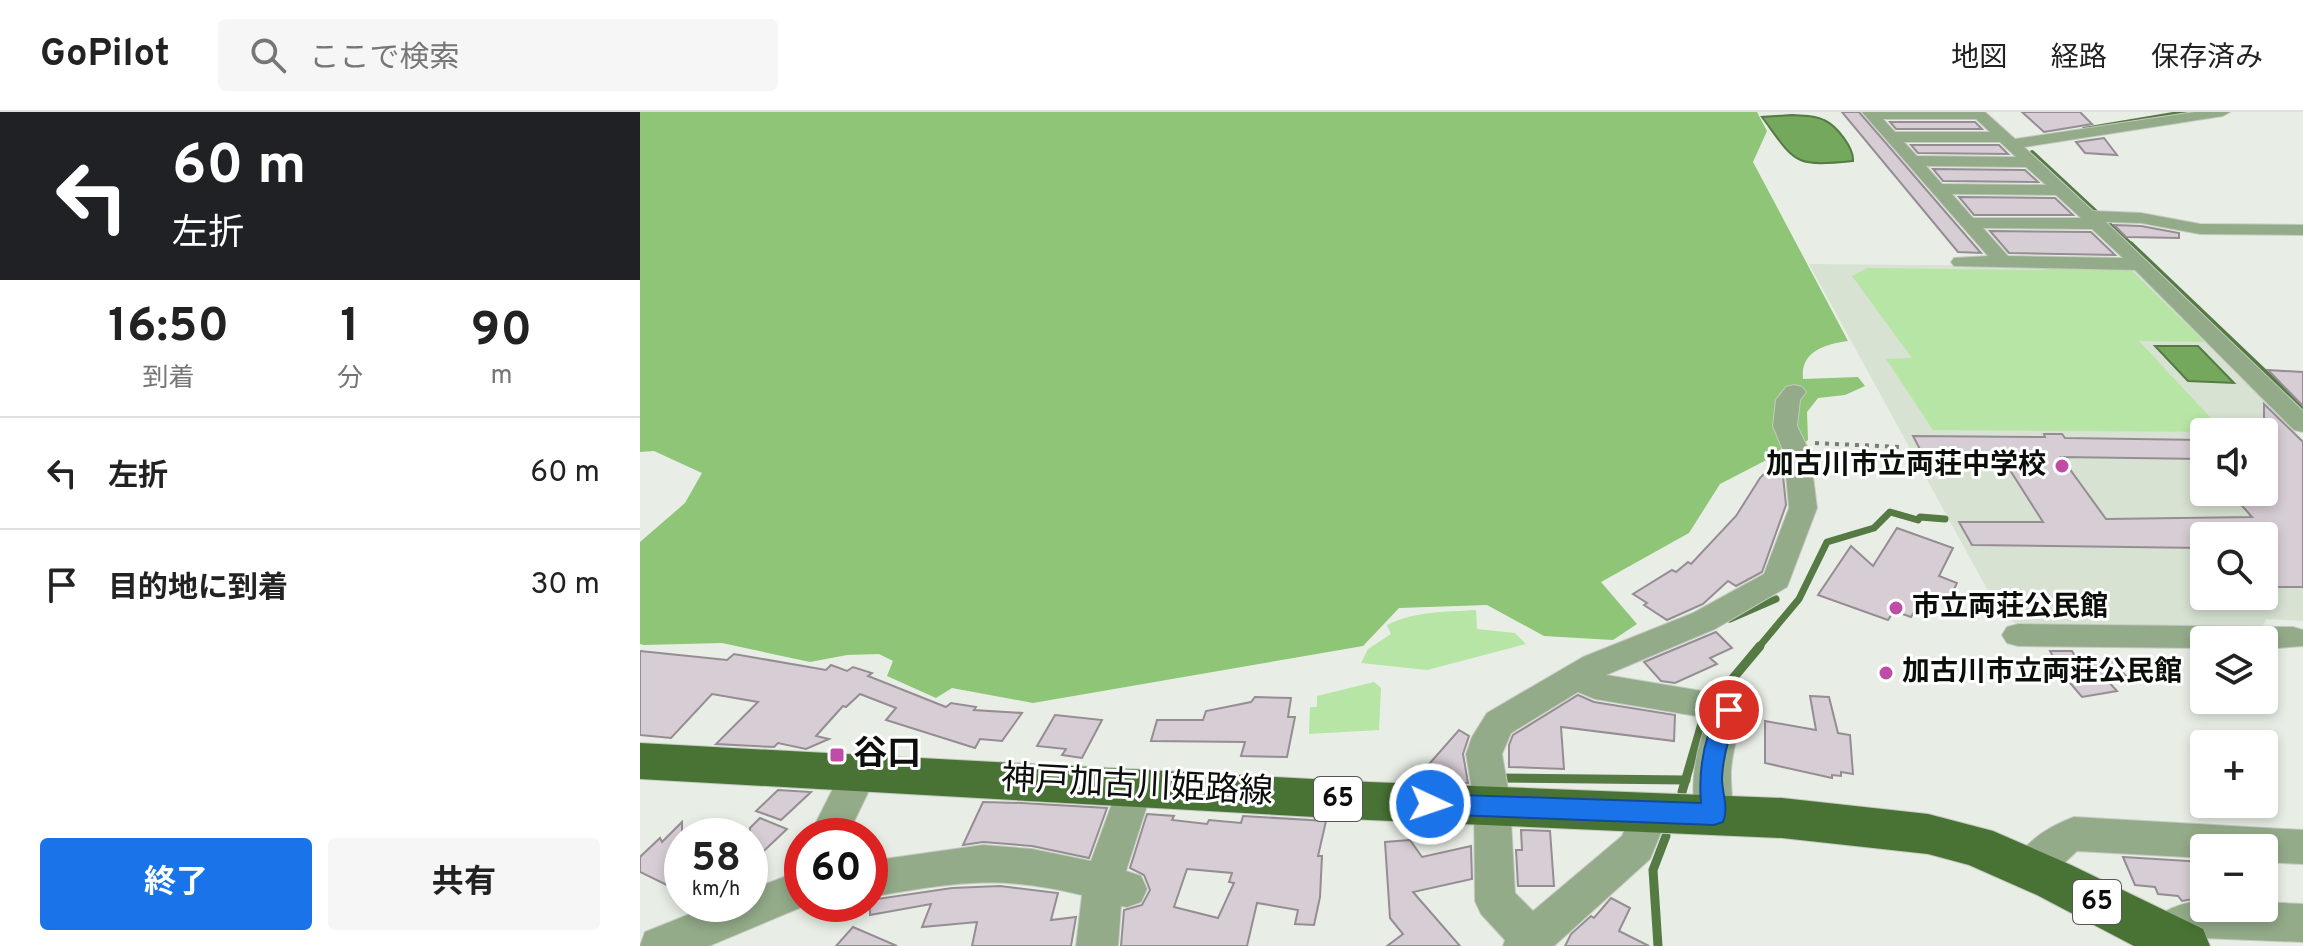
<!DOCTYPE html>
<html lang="ja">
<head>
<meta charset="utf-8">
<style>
	:root { --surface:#fff; --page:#f6f6f6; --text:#222; --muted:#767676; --line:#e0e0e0; --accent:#1a73e8 }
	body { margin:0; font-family:Overpass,"Noto Sans JP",sans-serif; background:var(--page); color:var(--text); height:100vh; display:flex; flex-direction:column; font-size:30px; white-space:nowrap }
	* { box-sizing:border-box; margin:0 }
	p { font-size:26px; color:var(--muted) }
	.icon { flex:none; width:44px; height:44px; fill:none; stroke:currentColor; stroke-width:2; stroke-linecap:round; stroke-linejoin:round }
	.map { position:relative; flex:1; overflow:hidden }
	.details { display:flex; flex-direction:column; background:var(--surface); width:640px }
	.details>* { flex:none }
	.guide { background:#202124; color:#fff; overflow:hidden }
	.tools { position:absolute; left:1550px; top:306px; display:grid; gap:16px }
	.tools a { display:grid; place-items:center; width:88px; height:88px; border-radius:8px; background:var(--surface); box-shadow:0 4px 12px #0003; font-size:40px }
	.speed { position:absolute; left:24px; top:706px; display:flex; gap:16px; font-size:40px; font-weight:700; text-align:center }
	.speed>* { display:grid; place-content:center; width:104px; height:104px; border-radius:50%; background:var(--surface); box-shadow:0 4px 12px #0003; line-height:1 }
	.speed small { font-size:20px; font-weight:400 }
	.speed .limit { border:12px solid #d22; background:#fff; color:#111 }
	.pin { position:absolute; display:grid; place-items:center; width:68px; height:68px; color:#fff; margin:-34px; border:4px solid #fff; border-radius:50%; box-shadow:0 2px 8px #0007 }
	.me { position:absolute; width:88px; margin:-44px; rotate:93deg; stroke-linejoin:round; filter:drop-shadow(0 0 6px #0008) }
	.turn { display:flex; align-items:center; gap:28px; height:168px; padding:0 40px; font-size:36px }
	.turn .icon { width:104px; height:104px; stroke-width:2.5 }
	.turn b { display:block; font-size:56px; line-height:68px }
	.eta { display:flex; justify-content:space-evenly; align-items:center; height:136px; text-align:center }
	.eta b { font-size:48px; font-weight:700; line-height:56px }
	.action { display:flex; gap:16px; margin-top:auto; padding:16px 40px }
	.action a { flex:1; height:92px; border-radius:8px; background:var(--accent); color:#fff; font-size:32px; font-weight:700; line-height:92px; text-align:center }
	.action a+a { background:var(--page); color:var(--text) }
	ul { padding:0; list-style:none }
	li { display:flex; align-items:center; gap:24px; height:112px; padding:0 40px; border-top:2px solid var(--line) }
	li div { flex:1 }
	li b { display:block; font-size:30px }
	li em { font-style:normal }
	header { display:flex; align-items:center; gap:48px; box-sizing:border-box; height:112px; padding:0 40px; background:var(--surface); border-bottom:2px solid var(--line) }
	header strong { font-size:38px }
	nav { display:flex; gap:44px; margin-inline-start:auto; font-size:28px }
	.search { width:560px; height:72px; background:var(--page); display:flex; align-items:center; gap:20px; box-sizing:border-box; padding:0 28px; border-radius:8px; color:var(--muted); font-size:30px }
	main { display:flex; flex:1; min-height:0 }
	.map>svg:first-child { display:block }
</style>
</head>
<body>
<header>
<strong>GoPilot</strong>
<div class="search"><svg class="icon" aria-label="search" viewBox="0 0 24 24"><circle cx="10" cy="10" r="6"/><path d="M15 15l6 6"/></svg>ここで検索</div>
<nav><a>地図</a><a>経路</a><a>保存済み</a></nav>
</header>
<main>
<section class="details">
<div class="guide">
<div class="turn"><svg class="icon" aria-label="left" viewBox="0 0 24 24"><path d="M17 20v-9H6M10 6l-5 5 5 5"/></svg><div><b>60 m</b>左折</div></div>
</div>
<div class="eta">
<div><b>16:50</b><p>到着</p></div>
<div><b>1</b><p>分</p></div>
<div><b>90</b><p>m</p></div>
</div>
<ul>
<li><svg class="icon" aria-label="left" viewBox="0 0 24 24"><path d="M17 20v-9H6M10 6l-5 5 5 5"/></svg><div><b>左折</b></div><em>60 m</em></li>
<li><svg class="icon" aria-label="arrive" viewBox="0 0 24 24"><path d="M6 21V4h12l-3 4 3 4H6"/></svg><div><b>目的地に到着</b></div><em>30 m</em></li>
</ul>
<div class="action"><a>終了</a><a>共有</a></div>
</section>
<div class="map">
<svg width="1663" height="834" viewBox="0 0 1663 834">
	<rect width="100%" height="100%" fill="#e8eee5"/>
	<path fill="#d7e2d3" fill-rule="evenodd" d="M1169,152l322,3 172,173v181l-37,-2 -4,9 -247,-5 -16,-12zM1564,320h60v60h-60zM1564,424h60v60h-60z"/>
	<g fill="#b7e5a5">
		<path d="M1404,155l85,1 76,74 -66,-1 85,91 -291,-2 -47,-71 26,-1 -60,-82 15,-8 178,2z"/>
		<path d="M836,498l1,19 38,4 11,11 -99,26 -66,-7 7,-14 23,-15 -4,-9c28,-14 58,-13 89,-15z"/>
		<path d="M734,570l7,6 -2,42 -70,4 1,-27h7v-11z"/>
	</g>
	<path fill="#8ec577" d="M0,0h1117l10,19 -14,31 95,179c-22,3 -48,10 -45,38l55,-2 7,9 -20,9 -27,3 -11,14 1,28 -9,7 -17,5 -62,32 -31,49 -88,49 36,42 -24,16 -69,-4 -57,-31 -88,3 -36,38 -330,57 -81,-15 -16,10 -49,-22 6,-15 -14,-7 -32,1 -37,7 -88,-19 -78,2 -4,-1v-102l45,-39 17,-30 -48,-22 -14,1z"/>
	<g fill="#74a95d" stroke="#557a44" stroke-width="2">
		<path d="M1152,3c10,1 23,0 32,5 13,6 30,28 29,41 -61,6 -57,2 -91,-44z"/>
		<path d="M1515,234h43l36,37 -46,-2z"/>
	</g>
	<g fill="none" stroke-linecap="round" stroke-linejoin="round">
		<g stroke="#557a44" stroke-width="4">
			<path d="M1444,17l101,-17"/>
			<path d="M1392,40l101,94"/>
		</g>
		<path stroke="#557a44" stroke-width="5" d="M1491,132l172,164"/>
		<g stroke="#557a44" stroke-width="7">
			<path d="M1090,507l46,-20"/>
			<path d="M1118,536l41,-49 28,-57 47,-14 16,-16 28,8 2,-3 25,2"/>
		</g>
		<g stroke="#557a44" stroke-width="9">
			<path d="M1074,589l46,-55"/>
			<path d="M859,666l187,2"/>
			<path d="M1042,680l24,-82"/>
			<path d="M1018,834l-5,-76 13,-34"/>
		</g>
	</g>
	<g fill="#d7cdd4" stroke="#958d93" stroke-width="2" fill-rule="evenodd">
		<path d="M1202,0h17l122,141 -23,-1z"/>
		<path d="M1382,0h58l12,12 -48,8z"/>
		<path d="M1250,10h85l7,7h-86z"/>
		<path d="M1464,26l13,17 -32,-2 -9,-11z"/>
		<path d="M1271,33h88l9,9 -90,-1z"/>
		<path d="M1293,57l92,1 13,12 -95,-1z"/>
		<path d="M1319,85l96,1 18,17h-99z"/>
		<path d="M1474,113l27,1 38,7v5l-53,-1z"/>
		<path d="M1350,119l101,1 24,23 -106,-2z"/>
		<path d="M1628,258l35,2v34z"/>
		<path d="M1624,292l39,38v145h-39v-51h-55l-5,-6v18l-232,-3 -13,-23h84l-42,-66 -78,-1 -10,-19 132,1 -1,-3h18l3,4 139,2v19l-143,-2 45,62 146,-2 -22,-25h41l-7,-7z"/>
		<path d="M1141,344l5,49 -24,67 -26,14 -8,-5 -25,23 -36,16 -23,-15 3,-2 -14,-9 39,-24 4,2 12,-10 3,2 45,-48 24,-38z"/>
		<path d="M1257,416l56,20 -14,28 18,7 -8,17 -13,-4 -7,12 -11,-3 -7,12 -17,-6 -6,9 -70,-25 33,-49 22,20z"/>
		<path d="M1076,520l16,16 -22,10 7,6 -42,19 -14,-2 -17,-19z"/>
		<path d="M0,539l87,9 7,-6 92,16 5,-5 16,6 6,-4 19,6 -4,3 78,31 5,-4 25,4 -2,3 48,3 -20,28 -22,-2 -5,9 -89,-28 10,-12 -36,-14 -14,13 -3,-1 -27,30 13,3 -23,10 -28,-6 -4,4 -58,-3 42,-42 -46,-8 -41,44 -31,-3z"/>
		<path d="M1410,539h22l7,12 34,-2 13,15 -20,3 11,12 -35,6 -18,-21z"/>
		<path d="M938,583l16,7 81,13 -1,26 -113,-14 3,42 -55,-2v-22l4,-10z"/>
		<path d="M1170,584l19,1 9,36 12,2 3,39 -12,-2v4l-9,-1v3l-67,-15v-42l51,9z"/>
		<path d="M615,585l36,1 -3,19h7l-8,40 -46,-1 4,-14 -94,-1 6,-21h46l3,-9 45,-9z"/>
		<path d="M415,603l47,5 -20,38 -20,-3 4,-6 -29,-3z"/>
		<path d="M819,618l10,6 -6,18 5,29 -31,-1 -14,-11z"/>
		<path d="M138,678l33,2 -30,28 -25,-9z"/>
		<path d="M343,690l38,1 86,5 -18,50 -57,-12 -49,-4 -20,3z"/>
		<path d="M507,702l27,2 -2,4 35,4 2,-4 32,3 2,-7 83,5 -8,35h4l-2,41 -6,28 -19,-1 3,-14 -41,-7 -10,43h-126l3,-36 18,-5 8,-15 -6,-15 -14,-7zM547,757l45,4 -3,9 5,1 -16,35 -44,-11z"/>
		<path d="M120,706l27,11 -37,35v-36z"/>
		<path d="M42,710v60l-7,7 -35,-17v-15l20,-19 2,4z"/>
		<path d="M881,718l29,1 4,55h-36l-2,-36h6z"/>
		<path d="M770,728l12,17 49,-11 1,33 -59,13 47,54h-73l16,-12 -13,-16 -5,-76z"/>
		<path d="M1483,745l81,5v35l-22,4 -4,-5 -20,-2 -3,-7 -20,-2z"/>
		<path d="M360,774l58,7 -7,27 25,-3 -5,29h-99l5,-24 -55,5 9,-23 -61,11v-15l82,-12z"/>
		<path d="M971,786l19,10 -11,23 30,15h-84l6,-12 20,-18 3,2z"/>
		<path d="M213,815l44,19h-61z"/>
	</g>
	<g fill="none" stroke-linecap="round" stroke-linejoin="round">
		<defs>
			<g id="minor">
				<path d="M1222,0h123l30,27 180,-27h35l-7,4 -199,31 69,64 48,2 59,11 103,1v10l-103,-1 -59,-11 -35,-1 197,189v21l-9,-2 -159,-160 -181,-4 -3,-4 3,-4 34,-2zM1243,7h93l14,13h-95zM1264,30h96l16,15 -99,-1zM1286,54l100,1 20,18 -104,-1zM1312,82l104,1 25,23h-108zM1343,116l109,1 31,29 -115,-2z"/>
				<path d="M1154,273l8,2 4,5 -6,8 -3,26 13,27 7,55 -30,79 -72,42 -109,46 114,19 12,-4 12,4 5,9c-9,21 -16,43 -18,67 -1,19 5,38 -4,55l-13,5 -13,-5c-16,-32 -4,-76 7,-107l-113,-19 -17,-7 -67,41 -9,21 8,47 5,92 18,18 89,-75 15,-34 13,-5 13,5 6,11 -19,46 -96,87h-51l2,-6 -24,-26 -6,-13 -1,-100 -8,-47 6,-17 15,-24 96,-56 110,-44 71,-39 25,-66 -5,-55 -11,-27 3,-26 10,-13z"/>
				<path d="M1378,512l275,3 10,3v16l-39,3v-9h-60v8l-186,-2 -11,-3 -5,-8 5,-8z"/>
				<path d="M220,645l13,4 5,11 -31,64h-38l38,-75z"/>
				<path d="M495,660l13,4 5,11 -27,84 15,5 6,13 -6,13 -14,5 -6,-1 -3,40h-42l6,-51c-85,-21 -128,-12 -212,2v-36l113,-16 49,4 59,12 31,-85z"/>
				<path d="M1434,705l229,13v34l-39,-2v-14h-60v10l-127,-7 -33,31 -14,5 -14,-5 -6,-13c13,-26 37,-42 64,-52z"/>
				<path d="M162,758v34h7l-100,42h-69l5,-14 70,-28h35v-14z"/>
				<path d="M1564,788v8h60v-6l39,2v38l-101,-4 -18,8h-37l-5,-10c11,-24 37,-33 62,-36z"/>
			</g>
			<path id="major" d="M0,631l729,39 413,16 146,16 65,17 78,34 132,64 7,17h-76l-97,-51 -68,-30 -41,-11 -146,-16 -413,-18 -729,-41z"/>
		</defs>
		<use href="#minor" stroke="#c5cac2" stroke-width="2"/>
		<use href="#major" stroke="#c5cac2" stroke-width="2"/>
		<path stroke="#797d77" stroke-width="4" stroke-dasharray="4 6" stroke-linecap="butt" d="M1175,331l85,4"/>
		<use href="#minor" fill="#93ab89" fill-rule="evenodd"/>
		<use href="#major" fill="#487335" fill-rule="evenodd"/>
	</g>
	<path fill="#1a73e8" stroke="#114b97" stroke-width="2" d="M1089,589l7,3 4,6c-10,22 -17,44 -18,68 0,15 7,30 1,44l-9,3 -284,-11 -8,-3 -4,-7 4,-7 8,-3 271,9c-3,-36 3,-67 20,-99z"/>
	<g fill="#bf4da7" stroke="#fff" stroke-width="3">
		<circle cx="1422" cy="354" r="8"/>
		<circle cx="1256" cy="496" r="8"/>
		<circle cx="1246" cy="561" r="8"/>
		<rect x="189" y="635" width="16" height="16" rx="4"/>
	</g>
	<g text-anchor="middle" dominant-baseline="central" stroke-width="6" stroke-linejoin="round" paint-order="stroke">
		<g fill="#fff" stroke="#555654" stroke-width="2">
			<rect x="674" y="665" width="48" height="44" rx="6"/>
			<rect x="1433" y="768" width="48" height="44" rx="6"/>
		</g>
		<g font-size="26" font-weight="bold" fill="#0c0e0b">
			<text x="698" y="687">65</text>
			<text x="1457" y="790">65</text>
		</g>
		<g font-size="28" font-weight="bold" fill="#0c0e0b" stroke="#fff" text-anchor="start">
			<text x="1406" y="354" text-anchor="end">加古川市立両荘中学校</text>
			<text x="1272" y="496">市立両荘公民館</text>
			<text x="1262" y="561">加古川市立両荘公民館</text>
		</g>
		<g font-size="34" font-weight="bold" fill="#0c0e0b" stroke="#fff" text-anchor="start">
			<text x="213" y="643">谷口</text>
		</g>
		<g font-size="34" fill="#0c0e0b" stroke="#fff">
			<text transform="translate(497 675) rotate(3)">神戸加古川姫路線</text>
		</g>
	</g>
</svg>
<div class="tools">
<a><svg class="icon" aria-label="sound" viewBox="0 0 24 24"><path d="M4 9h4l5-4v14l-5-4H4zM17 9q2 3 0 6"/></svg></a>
<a><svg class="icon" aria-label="search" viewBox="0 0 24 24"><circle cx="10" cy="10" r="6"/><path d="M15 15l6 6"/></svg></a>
<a><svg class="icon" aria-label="layers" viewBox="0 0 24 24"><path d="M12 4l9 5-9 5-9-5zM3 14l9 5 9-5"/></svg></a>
<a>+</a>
<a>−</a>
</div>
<div class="speed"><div>58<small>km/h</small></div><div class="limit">60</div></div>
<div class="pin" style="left:1089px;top:598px;background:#d93025"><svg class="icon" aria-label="arrive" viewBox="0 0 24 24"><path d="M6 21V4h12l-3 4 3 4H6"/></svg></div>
<svg class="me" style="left:790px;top:692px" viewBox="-20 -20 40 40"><circle r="17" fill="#1a73e8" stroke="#fff" stroke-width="3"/><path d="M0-11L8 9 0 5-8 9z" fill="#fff"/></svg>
</div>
</main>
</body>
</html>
